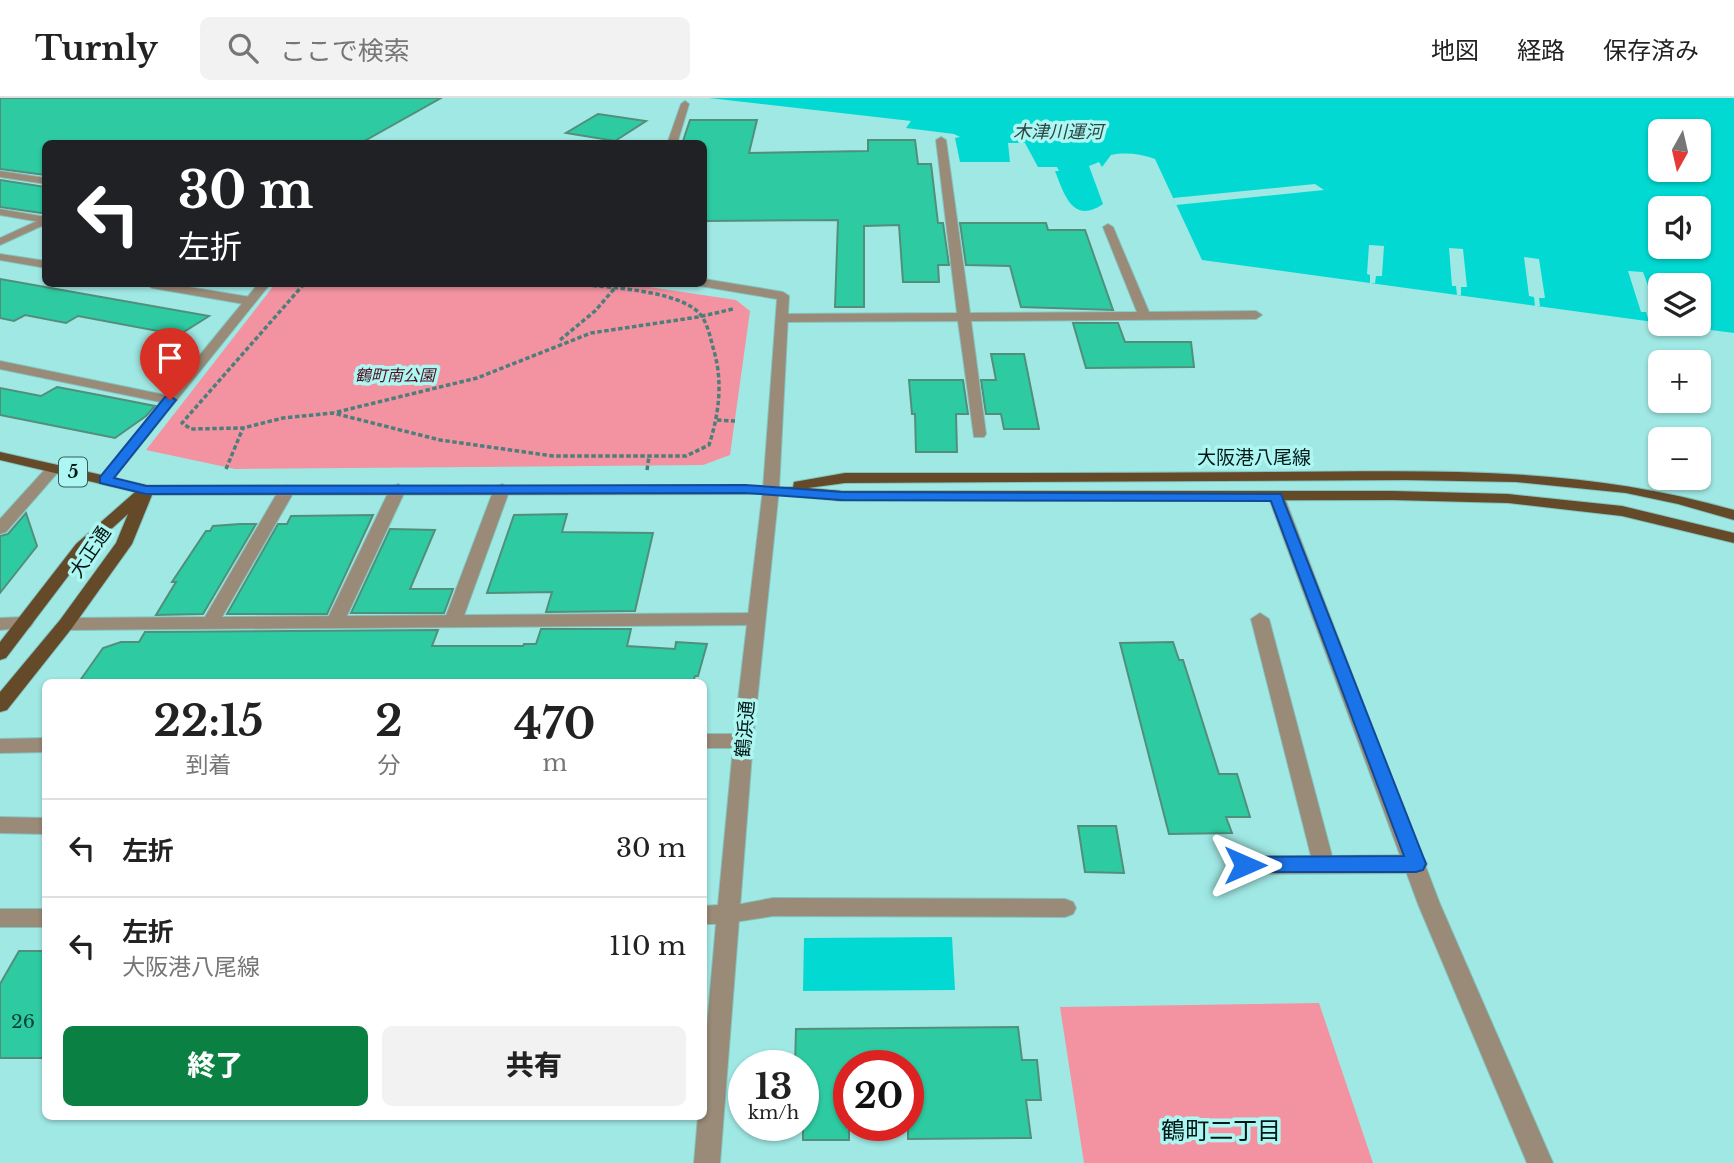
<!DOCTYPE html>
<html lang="ja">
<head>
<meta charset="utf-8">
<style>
	:root { --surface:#fff; --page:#f2f2f2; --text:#222; --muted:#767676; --line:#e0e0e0; --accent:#0b8043 }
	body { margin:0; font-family:"Libre Baskerville","Noto Sans JP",serif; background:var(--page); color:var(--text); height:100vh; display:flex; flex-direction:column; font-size:26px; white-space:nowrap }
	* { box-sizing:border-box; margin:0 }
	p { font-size:23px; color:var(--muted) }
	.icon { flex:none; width:38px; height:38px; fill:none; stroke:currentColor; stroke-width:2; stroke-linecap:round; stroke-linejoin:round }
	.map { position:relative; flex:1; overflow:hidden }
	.sheet { position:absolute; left:42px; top:581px; width:665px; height:441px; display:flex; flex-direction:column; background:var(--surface); border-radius:10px; box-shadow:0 2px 5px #0004 }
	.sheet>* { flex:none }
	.guide { position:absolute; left:42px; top:42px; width:665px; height:147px; border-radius:10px; box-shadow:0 2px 5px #0004; background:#202124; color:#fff; overflow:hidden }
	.needle { width:46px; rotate:188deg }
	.controls { position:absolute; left:1648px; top:21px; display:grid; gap:14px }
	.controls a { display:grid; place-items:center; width:63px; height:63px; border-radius:10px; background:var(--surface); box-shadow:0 2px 5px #0004; font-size:35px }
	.speed { position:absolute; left:728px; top:952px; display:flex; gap:14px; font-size:35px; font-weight:700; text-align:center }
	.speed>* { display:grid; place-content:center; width:91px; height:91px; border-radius:50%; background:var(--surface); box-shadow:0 2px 5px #0004; line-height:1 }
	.speed small { font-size:18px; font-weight:400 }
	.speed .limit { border:10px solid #d22; background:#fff; color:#111 }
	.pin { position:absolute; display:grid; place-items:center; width:60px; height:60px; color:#fff; margin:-72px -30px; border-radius:50% 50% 50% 0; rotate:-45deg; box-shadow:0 0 7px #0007 }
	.pin .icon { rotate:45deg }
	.me { position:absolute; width:77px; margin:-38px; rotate:90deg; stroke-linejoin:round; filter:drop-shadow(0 0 5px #0008) }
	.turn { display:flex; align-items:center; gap:24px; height:147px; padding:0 21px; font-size:32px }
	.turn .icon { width:91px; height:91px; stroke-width:2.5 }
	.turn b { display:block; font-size:49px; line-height:60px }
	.eta { display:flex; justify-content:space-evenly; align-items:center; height:119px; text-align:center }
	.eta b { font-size:42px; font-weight:800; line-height:49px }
	.primary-button { display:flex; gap:14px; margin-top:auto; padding:14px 21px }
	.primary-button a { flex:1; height:80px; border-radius:10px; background:var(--accent); color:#fff; font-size:28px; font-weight:800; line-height:80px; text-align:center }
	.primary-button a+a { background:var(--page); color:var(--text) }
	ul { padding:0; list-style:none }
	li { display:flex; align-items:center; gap:21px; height:98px; padding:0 21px; border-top:2px solid var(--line) }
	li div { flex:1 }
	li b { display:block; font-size:26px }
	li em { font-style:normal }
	header { display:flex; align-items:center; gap:42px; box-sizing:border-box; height:98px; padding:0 35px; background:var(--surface); border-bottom:2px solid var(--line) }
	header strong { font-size:33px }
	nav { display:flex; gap:38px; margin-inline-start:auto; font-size:24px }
	.search { width:490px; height:63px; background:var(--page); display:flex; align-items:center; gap:18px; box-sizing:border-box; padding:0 24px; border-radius:10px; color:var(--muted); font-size:26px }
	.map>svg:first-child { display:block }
</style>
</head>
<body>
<header>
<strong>Turnly</strong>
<div class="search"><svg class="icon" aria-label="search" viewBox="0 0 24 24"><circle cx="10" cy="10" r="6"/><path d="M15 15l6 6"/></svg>ここで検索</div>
<nav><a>地図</a><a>経路</a><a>保存済み</a></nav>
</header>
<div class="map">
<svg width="1734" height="1065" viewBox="0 0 1734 1065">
	<rect width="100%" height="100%" fill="#a0e8e4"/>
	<g fill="#f393a1">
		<path d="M275,186h354l107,16 14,11 -20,144 -27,10 -468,4 -89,-19z"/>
		<path d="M1319,905l54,160h-289l-24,-156z"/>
	</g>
	<g fill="#02d9d2" fill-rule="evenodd">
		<path d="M709,0h1025v235l-69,-9h34v-39h-38v38l-459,-63 -47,-101c-13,-5 -30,-7 -44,-4l-9,12 -3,-5 -10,4 14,38c-30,21 -39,-10 -48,-33h4l-2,-4h-19l-13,-24h-17l2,19h-50l-5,-24 5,-1 -6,-3 -48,-6 5,-7zM1661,33h38v39h-38zM1661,110h38v39h-38z"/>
		<path d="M952,839l3,53 -152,1 1,-53z"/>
	</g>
	<g fill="#a0e8e4">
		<path d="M1315,86l9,6 -148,15 -3,-7z"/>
		<path d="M1369,147l15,1 -2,30h-6l-1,7h-5v-8l-3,-1z"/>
		<path d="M1449,150l14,1 4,38h-6v8h-4l-1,-9h-4z"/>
		<path d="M1524,159l15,2 6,39h-6l1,8h-5l-1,-9 -5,-1z"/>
		<path d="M1628,173l15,1 15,41h-5l3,10 -7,-1 -3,-10h-5z"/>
	</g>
	<g fill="#2ecba3" stroke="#518f7b" stroke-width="2">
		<path d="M0,0h441l-82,46h-313v31l-46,-6z"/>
		<path d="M598,16l48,7 -31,20 -49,-8z"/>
		<path d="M690,22h67l-8,33 119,-2v-11h47l3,24h13l7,59h5l6,42h-11l1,17h-36l-4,-57 -35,1v81h-29l3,-87 -134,1v-77h-22z"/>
		<path d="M0,82l46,7v24l-5,2 -41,-6z"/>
		<path d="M960,125h86l2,7h37l28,80 -92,-3 -11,-41 -44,-1z"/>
		<path d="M0,181l90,16 119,21 -30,19 -101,-19 -12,7 -41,-8 -11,6 -14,-3z"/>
		<path d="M1073,225h45l7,19h66l3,25 -108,1z"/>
		<path d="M991,256h33l15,75h-35l-3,-15h-15l-5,-34h15z"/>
		<path d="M909,282h54l5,34h-12l1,38h-41l-1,-38h-3z"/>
		<path d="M57,289l42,8 56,11 -9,10 -31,22 -115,-23v-27l41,8z"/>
		<path d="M26,415l11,33 -37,47v-57l8,-2z"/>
		<path d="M567,416l-5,18 91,1 -18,78 -89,1 6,-20 -65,1 27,-78z"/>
		<path d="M373,417l-46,99h-100l51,-90h9l4,-8z"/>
		<path d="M240,426h16l-53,90 -47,1 20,-33h-4l34,-51h4l3,-5z"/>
		<path d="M390,431l45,1 -25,59h43l-9,24h-93z"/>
		<path d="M541,531h90l-4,17 48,3 1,-7 31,2 -9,32h-3l-2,6h-614l24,-34 18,-6h18l6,-10 293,-2 -6,16h91l1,-2h12z"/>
		<path d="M1173,544l6,18h4l36,114h18l13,43h-24l6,16 -63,1 -49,-191z"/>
		<path d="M1078,728h38l8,47 -39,-1z"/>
		<path d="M19,853h27v107h-46v-74z"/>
		<path d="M1018,929l4,33h15l4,40h-15l5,38 -123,1v-73h-59v74h-46v-74h-8l1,-37z"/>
	</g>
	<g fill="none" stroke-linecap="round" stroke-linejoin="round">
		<defs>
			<g id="service">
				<path d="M941,39l5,3 24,173 167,-1 -34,-85 5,-3 5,3 36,85 107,-1 6,4 -6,4 -285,2 15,113 -2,3h-10l-16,-116 -176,1 -6,-4 6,-4 175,-1 -21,-173z"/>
				<path d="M0,111l46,8v6l-46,-8z"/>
				<path d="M0,156l46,7v7l-46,-8z"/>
				<path d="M146,186h24l80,13 6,4 -6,4 -98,-17z"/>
				<path d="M54,366l7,4 -2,3 -53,61 -6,2v-15l49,-54z"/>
				<path d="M398,386l8,5 -62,133 -3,4h-12l-3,-4 64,-133z"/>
				<path d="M502,386l8,5 -48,132 -3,4h-12l-3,-4 50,-132z"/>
				<path d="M1260,515l9,6 63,237 84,-1 8,3 3,6 -3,6 -8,3 -171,1 -8,-3 -3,-6 3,-6 8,-3h66l-60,-237z"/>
				<path d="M0,719l46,1v16l-46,-1z"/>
				<path d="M773,800l292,1 8,3 3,6 -3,6 -8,3 -292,-1 -45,7 -8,-3 -3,-6 3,-6z"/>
			</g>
			<g id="minor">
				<path d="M685,3l4,3 -12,40h-10l14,-40z"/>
				<path d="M0,263l170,35 7,4 -7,4 -170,-35z"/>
				<path d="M287,387l8,5 -73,127 533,-4 9,6 -9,6 -689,5 -9,-6 9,-6 139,-1 74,-127z"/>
				<path d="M1276,393l8,5 156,408 113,259h-26l-109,-259 -150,-408z"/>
				<path d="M24,519l6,2 3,4 -3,4 -30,3v-12z"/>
			</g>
			<g id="tertiary">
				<path d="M0,73l46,7v6l-46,-7z"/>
				<path d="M46,119v7l-46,21v-7z"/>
				<path d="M704,181l79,13 6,4 -10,193 -26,252 -33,422h-26l4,-47h6v-56l12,-136h-12v-18l14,-1 15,-157h-29v-14h30l29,-245 14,-190 -77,-13 -2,-2h6z"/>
				<path d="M258,186h12l-160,199h-10l-3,-3 3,-3z"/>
				<path d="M46,640v14l-46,1v-14z"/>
				<rect x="0" y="811" width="46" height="18"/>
			</g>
			<path id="primary" d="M0,354l146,33 647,2 1,-5 51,-9c143,0 285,0 428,-1 160,-1 305,-7 461,38v10l-56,-16 -52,-11 -110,-11 -111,-2 -560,3 -37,5 34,3h551l115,3 114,12 112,27v10l-112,-27 -114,-13 -115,-3 -551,1 -71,-7 -619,1 -20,49 -60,84 -65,82 -7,2v-20l60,-72 56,-77 12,-29 -40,36 -82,108 -6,2v-18l76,-98 59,-52 -135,-32z"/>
		</defs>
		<use href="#service" stroke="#83c3bf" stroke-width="2"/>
		<use href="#minor" stroke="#83c3bf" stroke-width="2"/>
		<use href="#tertiary" stroke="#83c3bf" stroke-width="2"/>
		<use href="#primary" stroke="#83c3bf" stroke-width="2"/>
		<g stroke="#4e7e7b" stroke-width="3.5" stroke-dasharray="4.5 2.5" stroke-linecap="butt">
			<path d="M304,186l-122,139 9,6 52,-1 40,-10 50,-5 107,27 113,16h133l23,-11c10,-31 14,-63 5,-94 -3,-10 -5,-22 -10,-31 -14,-30 -95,-32 -125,-36"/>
			<path d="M560,242l35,-29 19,-22"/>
			<path d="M337,314l140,-34 114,-45 107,-16 35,-8"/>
			<path d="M717,322l18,1"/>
			<path d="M226,371l17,-41"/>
			<path d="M647,372l2,-13"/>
		</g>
		<use href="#service" fill="#9a8a78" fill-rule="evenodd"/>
		<use href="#minor" fill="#9a8a78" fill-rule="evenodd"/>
		<use href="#tertiary" fill="#9a8a78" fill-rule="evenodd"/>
		<use href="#primary" fill="#654a29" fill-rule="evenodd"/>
	</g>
	<path fill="#1a73e8" stroke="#114b97" stroke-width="2" d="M170,298l6,4 -62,78 32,8 599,-1 97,7 439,2 145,370 -3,6 -7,2h-171l-7,-2 -2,-5 2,-6 7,-2 159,-1 -133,-355 -429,-1 -97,-7 -599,1 -46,-11v-6l65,-80z"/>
	<g text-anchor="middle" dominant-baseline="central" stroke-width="7" stroke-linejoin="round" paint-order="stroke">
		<g font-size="16" font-style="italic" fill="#520c1f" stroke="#adf6f1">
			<text x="395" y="277">鶴町南公園</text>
		</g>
		<g font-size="18" font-style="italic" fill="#2b4645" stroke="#adf6f1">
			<text x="1058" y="34">木津川運河</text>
		</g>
		<rect fill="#adf6f1" stroke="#345b58" stroke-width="2" x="59" y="359.5" width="28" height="29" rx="5"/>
		<g font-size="18" font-weight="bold" fill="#001817">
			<text x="73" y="374">5</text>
		</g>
		<g font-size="19" fill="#001817" stroke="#adf6f1">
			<text x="1254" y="359">大阪港八尾線</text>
			<text transform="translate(90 454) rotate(-56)">大正通</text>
			<text transform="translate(745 631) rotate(-85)">鶴浜通</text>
		</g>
		<g font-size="19" fill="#0c453a">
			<text x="23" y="923">26</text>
		</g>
		<g font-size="24" fill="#001817" stroke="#adf6f1">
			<text x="1221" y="1032">鶴町二丁目</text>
		</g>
	</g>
</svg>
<div class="controls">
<a><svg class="needle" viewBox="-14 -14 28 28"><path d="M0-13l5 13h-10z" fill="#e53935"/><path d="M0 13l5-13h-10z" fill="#767676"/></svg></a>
<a><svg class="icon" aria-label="sound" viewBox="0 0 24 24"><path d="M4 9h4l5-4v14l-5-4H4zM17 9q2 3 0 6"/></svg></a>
<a><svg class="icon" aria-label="layers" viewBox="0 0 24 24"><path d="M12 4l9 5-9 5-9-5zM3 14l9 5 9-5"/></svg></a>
<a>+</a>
<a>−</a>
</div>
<div class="speed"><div>13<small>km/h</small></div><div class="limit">20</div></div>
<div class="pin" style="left:170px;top:302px;background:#d93025"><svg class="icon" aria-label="arrive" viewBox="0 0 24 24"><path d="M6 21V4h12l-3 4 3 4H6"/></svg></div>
<svg class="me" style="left:1245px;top:767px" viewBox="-20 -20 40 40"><path d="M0-17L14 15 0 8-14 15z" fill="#1a73e8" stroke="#fff" stroke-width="4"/></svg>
<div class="guide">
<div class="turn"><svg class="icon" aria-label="left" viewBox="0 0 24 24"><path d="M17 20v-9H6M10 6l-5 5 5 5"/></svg><div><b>30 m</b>左折</div></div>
</div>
<section class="sheet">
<div class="eta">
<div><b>22:15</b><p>到着</p></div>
<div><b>2</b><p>分</p></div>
<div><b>470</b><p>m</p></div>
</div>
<ul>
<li><svg class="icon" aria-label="left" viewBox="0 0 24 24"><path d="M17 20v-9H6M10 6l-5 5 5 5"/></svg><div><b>左折</b></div><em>30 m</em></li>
<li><svg class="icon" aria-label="left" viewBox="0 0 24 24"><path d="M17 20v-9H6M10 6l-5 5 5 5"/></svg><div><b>左折</b><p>大阪港八尾線</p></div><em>110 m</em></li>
</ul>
<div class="primary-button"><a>終了</a><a>共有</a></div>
</section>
</div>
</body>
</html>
